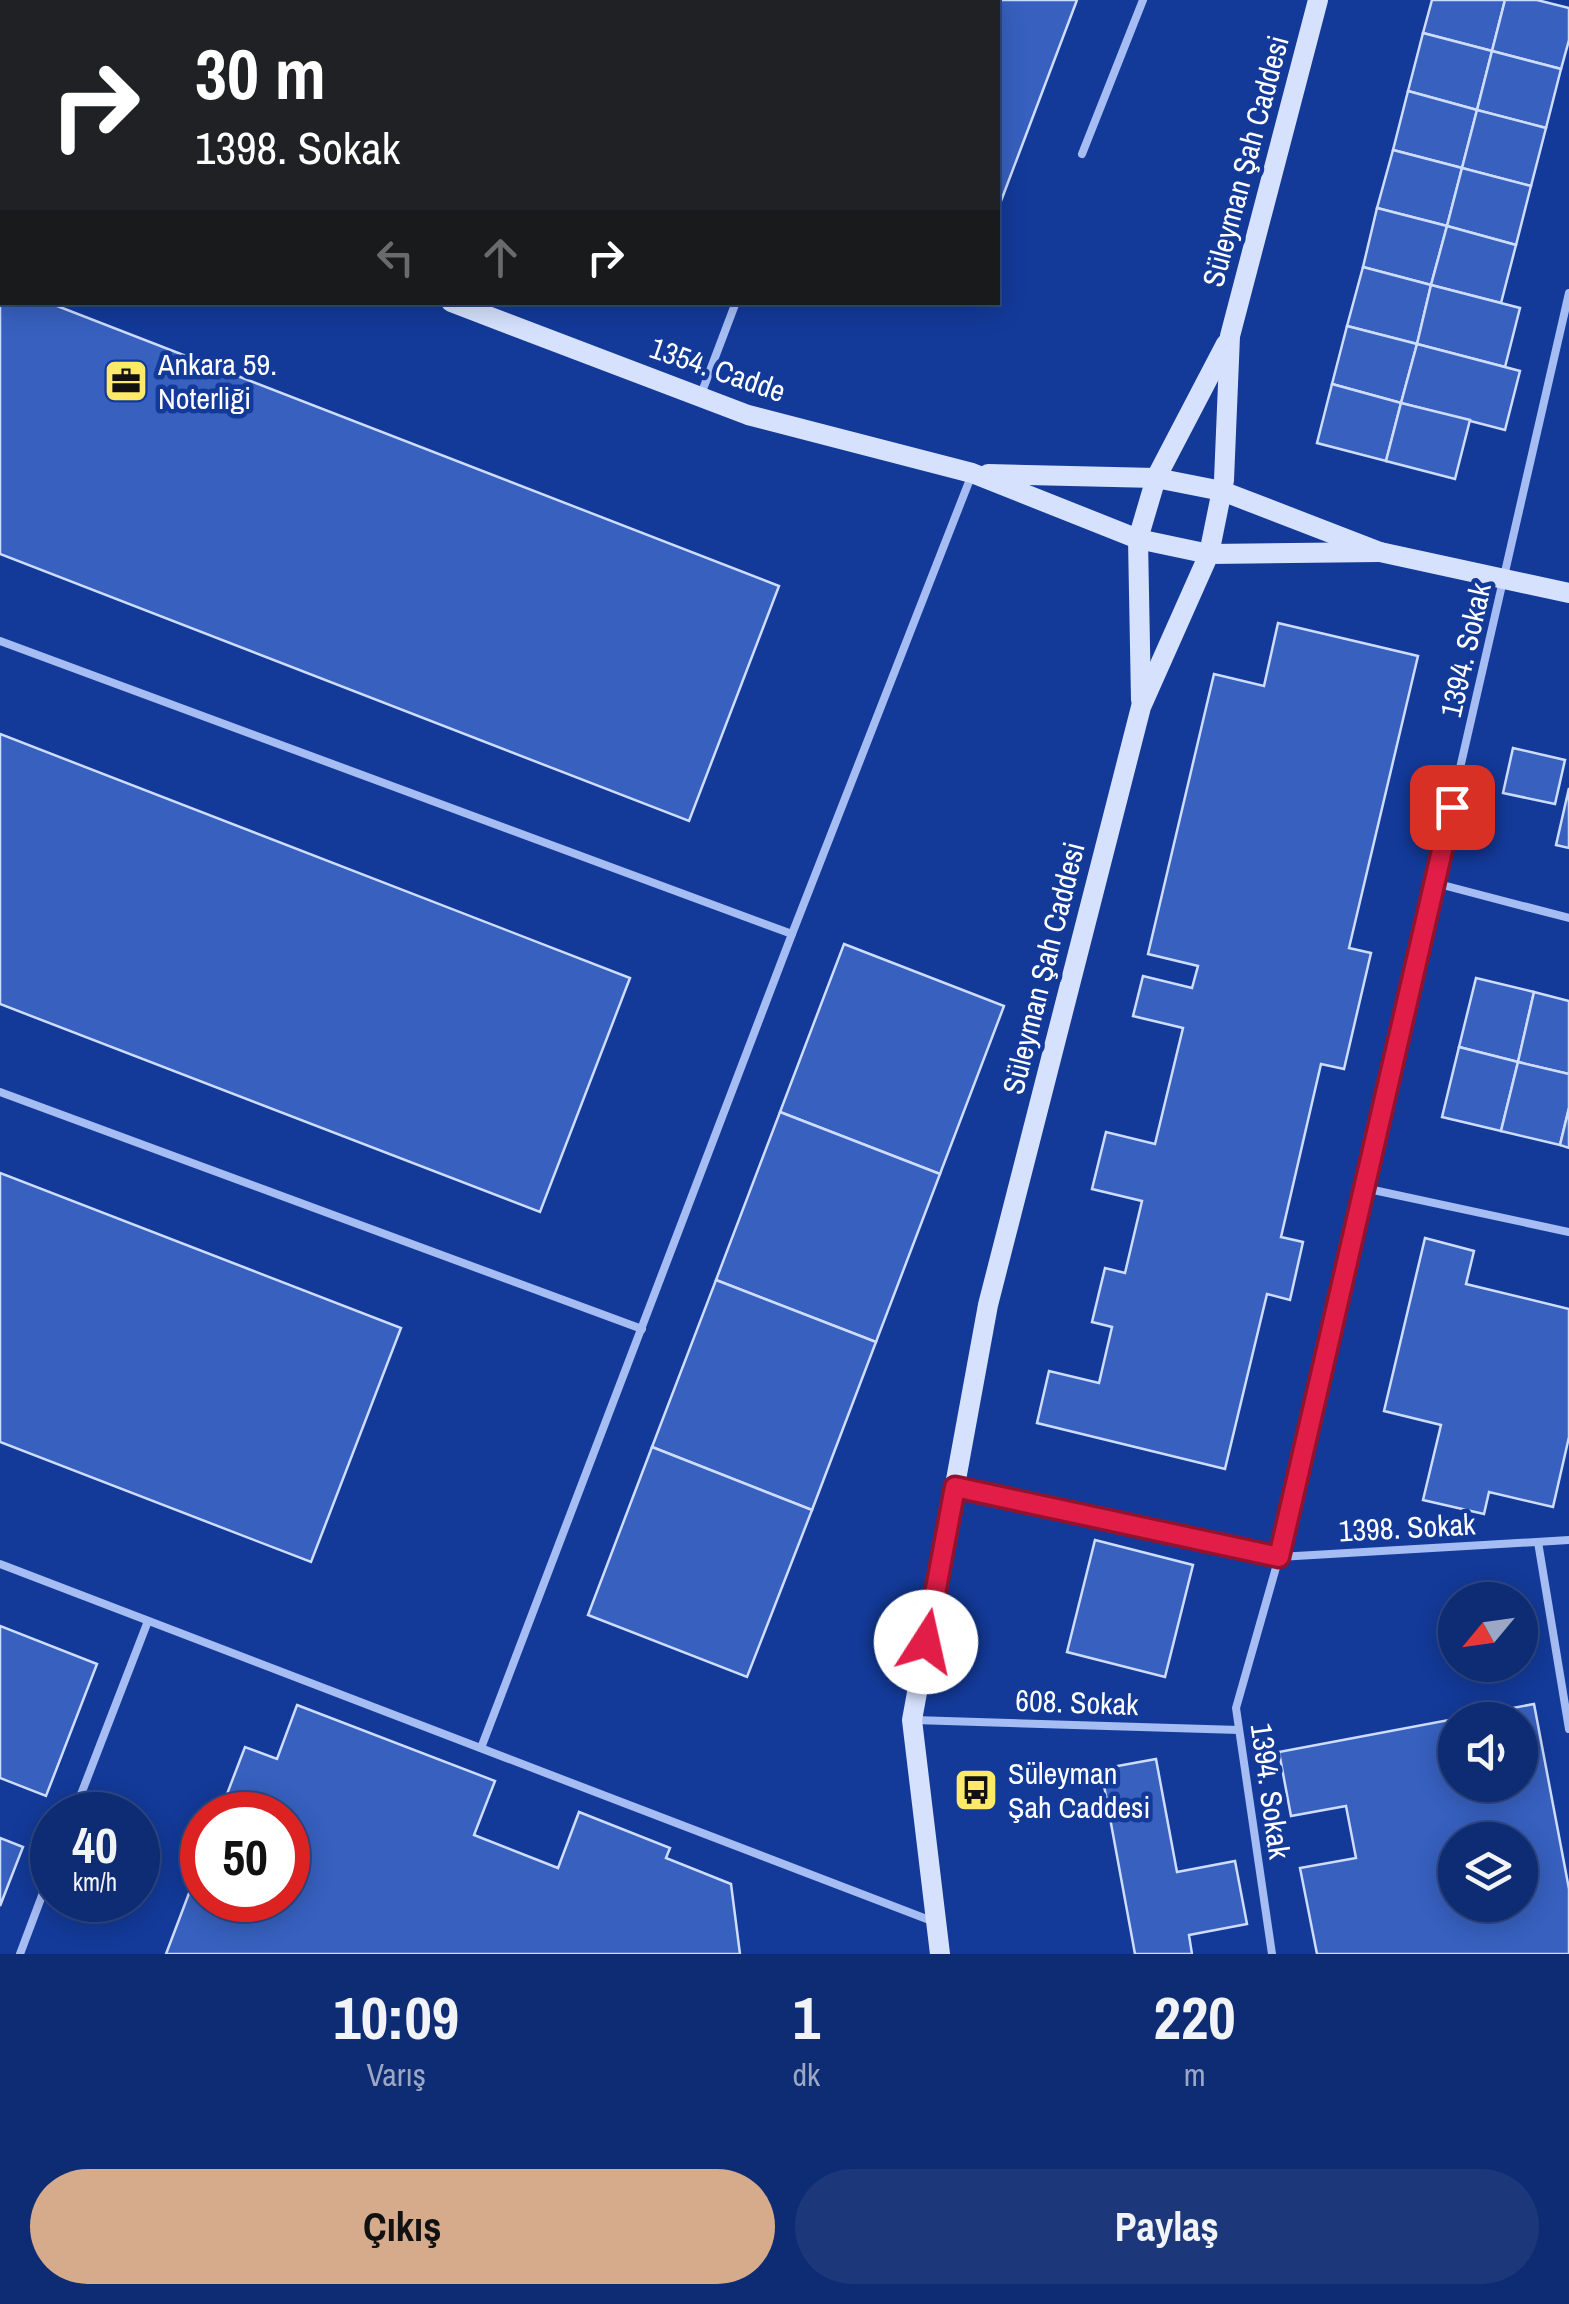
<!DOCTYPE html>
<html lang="tr">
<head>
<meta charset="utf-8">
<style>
	:root { --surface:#0e2c73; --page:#1c387b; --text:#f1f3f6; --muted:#9ba7c4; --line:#2e4885; --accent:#d6ab8b }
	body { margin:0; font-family:"Archivo Narrow",sans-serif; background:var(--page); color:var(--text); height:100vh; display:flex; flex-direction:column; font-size:38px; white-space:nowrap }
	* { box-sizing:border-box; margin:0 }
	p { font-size:32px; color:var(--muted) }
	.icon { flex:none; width:55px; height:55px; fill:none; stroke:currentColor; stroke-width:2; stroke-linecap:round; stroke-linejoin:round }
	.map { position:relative; height:1954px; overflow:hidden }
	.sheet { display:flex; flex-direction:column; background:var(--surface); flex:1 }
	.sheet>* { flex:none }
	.banner { position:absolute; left:0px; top:0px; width:1000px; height:305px; box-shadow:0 5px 25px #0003,0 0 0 2px var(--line); background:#202124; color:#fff; overflow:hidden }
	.needle { width:65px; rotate:241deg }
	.controls { position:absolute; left:1438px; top:1582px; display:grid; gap:20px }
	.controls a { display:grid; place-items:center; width:100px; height:100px; border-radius:50%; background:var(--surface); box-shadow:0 5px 25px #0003,0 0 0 2px var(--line); font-size:50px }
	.speed { position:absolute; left:30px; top:1792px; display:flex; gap:20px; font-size:50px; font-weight:700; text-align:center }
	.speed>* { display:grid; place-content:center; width:130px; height:130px; border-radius:50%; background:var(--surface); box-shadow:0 5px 25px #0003,0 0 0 2px var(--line); line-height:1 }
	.speed small { font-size:25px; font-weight:400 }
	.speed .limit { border:15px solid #d22; background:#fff; color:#111 }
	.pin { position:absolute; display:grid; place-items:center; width:85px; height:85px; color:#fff; margin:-42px; border-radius:20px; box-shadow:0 5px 15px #0006 }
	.me { position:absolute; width:110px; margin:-55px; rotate:10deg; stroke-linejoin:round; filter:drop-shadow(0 0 8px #0008) }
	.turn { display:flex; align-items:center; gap:35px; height:210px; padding:0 30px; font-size:45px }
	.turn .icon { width:130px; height:130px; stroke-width:2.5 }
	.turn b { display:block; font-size:70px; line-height:85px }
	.lanes { display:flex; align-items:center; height:95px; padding:0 30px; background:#0003; justify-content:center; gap:50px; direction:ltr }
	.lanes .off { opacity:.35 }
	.eta { display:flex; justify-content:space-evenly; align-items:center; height:170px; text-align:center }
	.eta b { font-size:60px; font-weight:700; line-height:70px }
	.cta { display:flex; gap:20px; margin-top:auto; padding:20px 30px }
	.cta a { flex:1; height:115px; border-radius:60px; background:var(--accent); color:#111; font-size:40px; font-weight:700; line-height:115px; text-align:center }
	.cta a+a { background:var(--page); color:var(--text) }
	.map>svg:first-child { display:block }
</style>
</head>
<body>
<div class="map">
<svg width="1569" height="1954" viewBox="0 0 1569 1954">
	<rect width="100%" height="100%" fill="#133a99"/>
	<g fill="#3760bf" stroke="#cedcfd" stroke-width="2.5" fill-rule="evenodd">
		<path d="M0,0h171l-1,2h-168v24l-2,-1z"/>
		<path d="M320,0h192l-1,2h-192z"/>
		<path d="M647,0h150l-1,2h-150z"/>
		<path d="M927,0h150l-79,209v-207h-72z"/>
		<path d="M1432,0h73l-13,51 -69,-18z"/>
		<path d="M1505,0h32l32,8v32l-8,29 -69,-18z"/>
		<path d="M1423,33l69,18 -15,59 -69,-19z"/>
		<path d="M1492,51l69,18 -15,59 -69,-18z"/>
		<path d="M1408,91l69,19 -15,58 -69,-18z"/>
		<path d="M1477,110l69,18 -15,58 -69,-18z"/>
		<path d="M1393,150l69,18 -15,58 -70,-18z"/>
		<path d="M1462,168l69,18 -15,59 -69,-19z"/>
		<path d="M1377,208l70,18 -16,59 -68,-18z"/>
		<path d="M1447,226l69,19 -15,58 -70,-18z"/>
		<path d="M1363,267l68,18 -14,59 -70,-18z"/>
		<path d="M0,284l2,1v17h45l732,284 -90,235 -689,-267z"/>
		<path d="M1431,285l89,23 -15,59 -88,-23z"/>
		<path d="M1347,326l70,18 -16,59 -69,-19z"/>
		<path d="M1417,344l103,27 -15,59 -104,-27z"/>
		<path d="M1332,384l69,19 -15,58 -69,-18z"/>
		<path d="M1401,403l69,17 -15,59 -69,-18z"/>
		<path d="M1278,623l140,33 -69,292 22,5 -27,116 -23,-5 -40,173 22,5 -13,58 -23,-6 -42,175 -188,-46 12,-52 50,12 13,-56 -20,-5 13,-54 20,5 17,-72 -50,-12 14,-57 49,12 28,-116 -50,-12 10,-40 49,12 6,-22 -50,-12 66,-280 50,12z"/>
		<path d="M0,734l630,244 -90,234 -540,-208z"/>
		<path d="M1513,748l52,12 -10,44 -52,-11z"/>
		<path d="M1569,788v60l-13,-3z"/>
		<path d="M844,944l160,62 -64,168 -160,-62z"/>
		<path d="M1476,978l58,14 -16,70 -59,-15z"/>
		<path d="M1534,992l35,9v73l-51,-12z"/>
		<path d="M1459,1047l59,15 -17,69 -59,-14z"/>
		<path d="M1518,1062l51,12v34l-9,37 -59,-14z"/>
		<path d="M1569,1108v40l-9,-3z"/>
		<path d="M780,1112l160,62 -64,168 -160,-62z"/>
		<path d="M0,1173l401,155 -90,234 -311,-120z"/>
		<path d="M1425,1238l49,13 -8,33 103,25v128l-16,70 -64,-15 -5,22 -61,-14 18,-75 -57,-14z"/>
		<path d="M716,1280l160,62 -64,168 -160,-63z"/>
		<path d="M652,1447l160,63 -65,167 -159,-62z"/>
		<path d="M1095,1540l98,25 -28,112 -98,-25z"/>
		<path d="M0,1626l97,38 -51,132 -46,-18z"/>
		<path d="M1534,1704l35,185v65h-252l-17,-86 56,-10 -10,-52 -55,10 -12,-64zM1455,1720h65v65h-65zM1455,1840h65v65h-65z"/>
		<path d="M297,1705l198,76 -21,54 84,33 21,-56 91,36 -4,10 65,26 9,70h-574l36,-95v41h86v-85h-69l26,-68 32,12z"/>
		<path d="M1156,1759l21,113 58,-11 12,63 -58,11 3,19h-57l-34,-185z"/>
		<path d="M0,1838l23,9 -23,59z"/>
	</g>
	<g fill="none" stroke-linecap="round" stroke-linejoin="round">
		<g stroke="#a6bdf3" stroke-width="8">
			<path d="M249,2l1,-2"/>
			<path d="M558,2l1,-2"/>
			<path d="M850,2l1,-2"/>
			<path d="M1082,154l61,-154"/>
			<path d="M700,397l36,-95"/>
			<path d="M0,641l792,293"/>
			<path d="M1435,883l134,35"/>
			<path d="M0,1092l642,237"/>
			<path d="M1364,1188l205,44"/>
			<path d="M956,1487l323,70 290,-17"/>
			<path d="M1538,1542l31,187"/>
			<path d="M0,1564l932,357"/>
			<path d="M914,1720l325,10"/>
			<path d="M481,1748l311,-814 180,-460"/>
			<path d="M73,1815l75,-194"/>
			<path d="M20,1954l32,-85"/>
			<path d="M1272,1954l-36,-246 43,-151 290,-1264"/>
		</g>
		<g stroke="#d5e1fd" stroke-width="20">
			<path d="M0,132l2,1"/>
			<path d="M451,302l297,113 224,58 166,66 71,15 171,-2"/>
			<path d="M988,474l168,4 66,13 158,61 189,41"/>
			<path d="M1141,700l-3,-161 18,-61 70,-134"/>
			<path d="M940,1954l-28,-234 76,-415 153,-598 68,-153 15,-74 6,-144 88,-336"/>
		</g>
	</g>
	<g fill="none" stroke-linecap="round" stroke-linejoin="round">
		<defs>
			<path id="route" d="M926,1642l29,-155 324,70 173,-750"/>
		</defs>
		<use href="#route" stroke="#92132f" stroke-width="25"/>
		<use href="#route" stroke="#e11d48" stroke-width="18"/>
	</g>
	<defs>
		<symbol id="office-square" viewBox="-11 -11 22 22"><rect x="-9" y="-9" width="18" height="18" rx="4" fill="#ffe968" stroke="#133a99"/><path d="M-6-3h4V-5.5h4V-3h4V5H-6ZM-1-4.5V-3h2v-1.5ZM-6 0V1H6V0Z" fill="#111"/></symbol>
		<symbol id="bus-square" viewBox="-11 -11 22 22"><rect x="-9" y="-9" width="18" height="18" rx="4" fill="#ffe968" stroke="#133a99"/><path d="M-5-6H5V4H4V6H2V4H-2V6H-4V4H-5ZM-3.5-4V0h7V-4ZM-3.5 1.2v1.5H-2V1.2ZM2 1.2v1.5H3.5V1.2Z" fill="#111"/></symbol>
	</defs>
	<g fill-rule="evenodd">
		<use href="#office-square" x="101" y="356" width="50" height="50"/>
		<use href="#bus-square" x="951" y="1765" width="50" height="50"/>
	</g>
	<g text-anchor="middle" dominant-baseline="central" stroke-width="9" stroke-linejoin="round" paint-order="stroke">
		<g font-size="30" fill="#fff" stroke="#133a99">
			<text transform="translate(1245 161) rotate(-75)">Süleyman Şah Caddesi</text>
			<text transform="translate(718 369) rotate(19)">1354. Cadde</text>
			<text transform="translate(1465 650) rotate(-77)">1394. Sokak</text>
			<text transform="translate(1043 968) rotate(-76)">Süleyman Şah Caddesi</text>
			<text transform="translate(1407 1527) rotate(-3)">1398. Sokak</text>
			<text transform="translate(1077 1702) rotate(2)">608. Sokak</text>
			<text transform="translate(1271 1791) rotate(82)">1394. Sokak</text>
		</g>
		<g font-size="30" fill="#fff" stroke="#133a99" text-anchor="start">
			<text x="158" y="364">Ankara 59.<tspan x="158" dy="34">Noterliği</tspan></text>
			<text x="1008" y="1773">Süleyman<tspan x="1008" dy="34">Şah Caddesi</tspan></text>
		</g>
	</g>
</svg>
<div class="controls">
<a><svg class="needle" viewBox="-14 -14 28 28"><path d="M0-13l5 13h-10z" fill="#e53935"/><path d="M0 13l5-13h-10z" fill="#9ba7c4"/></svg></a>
<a><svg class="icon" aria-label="sound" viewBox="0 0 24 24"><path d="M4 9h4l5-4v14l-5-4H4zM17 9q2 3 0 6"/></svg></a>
<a><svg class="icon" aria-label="layers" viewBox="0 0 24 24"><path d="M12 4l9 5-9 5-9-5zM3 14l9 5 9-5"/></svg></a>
</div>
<div class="speed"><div>40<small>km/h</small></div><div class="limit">50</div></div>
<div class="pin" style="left:1452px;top:807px;background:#d93025"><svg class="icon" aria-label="arrive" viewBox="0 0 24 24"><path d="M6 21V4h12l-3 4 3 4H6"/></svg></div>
<svg class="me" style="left:926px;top:1642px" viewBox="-20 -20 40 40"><circle r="19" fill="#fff"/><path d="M0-13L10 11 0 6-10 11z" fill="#e11d48"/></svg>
<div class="banner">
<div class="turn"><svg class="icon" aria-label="right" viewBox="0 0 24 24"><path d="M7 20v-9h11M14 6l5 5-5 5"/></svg><div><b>30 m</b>1398. Sokak</div></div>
<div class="lanes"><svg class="icon off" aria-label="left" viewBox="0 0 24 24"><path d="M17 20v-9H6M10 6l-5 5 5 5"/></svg><svg class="icon off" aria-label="ahead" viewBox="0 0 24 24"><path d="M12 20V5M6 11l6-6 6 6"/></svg><svg class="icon" aria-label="right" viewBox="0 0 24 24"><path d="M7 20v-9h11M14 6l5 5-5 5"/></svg></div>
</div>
</div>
<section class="sheet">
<div class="eta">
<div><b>10:09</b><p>Varış</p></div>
<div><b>1</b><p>dk</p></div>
<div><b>220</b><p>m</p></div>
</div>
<div class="cta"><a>Çıkış</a><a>Paylaş</a></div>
</section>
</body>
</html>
